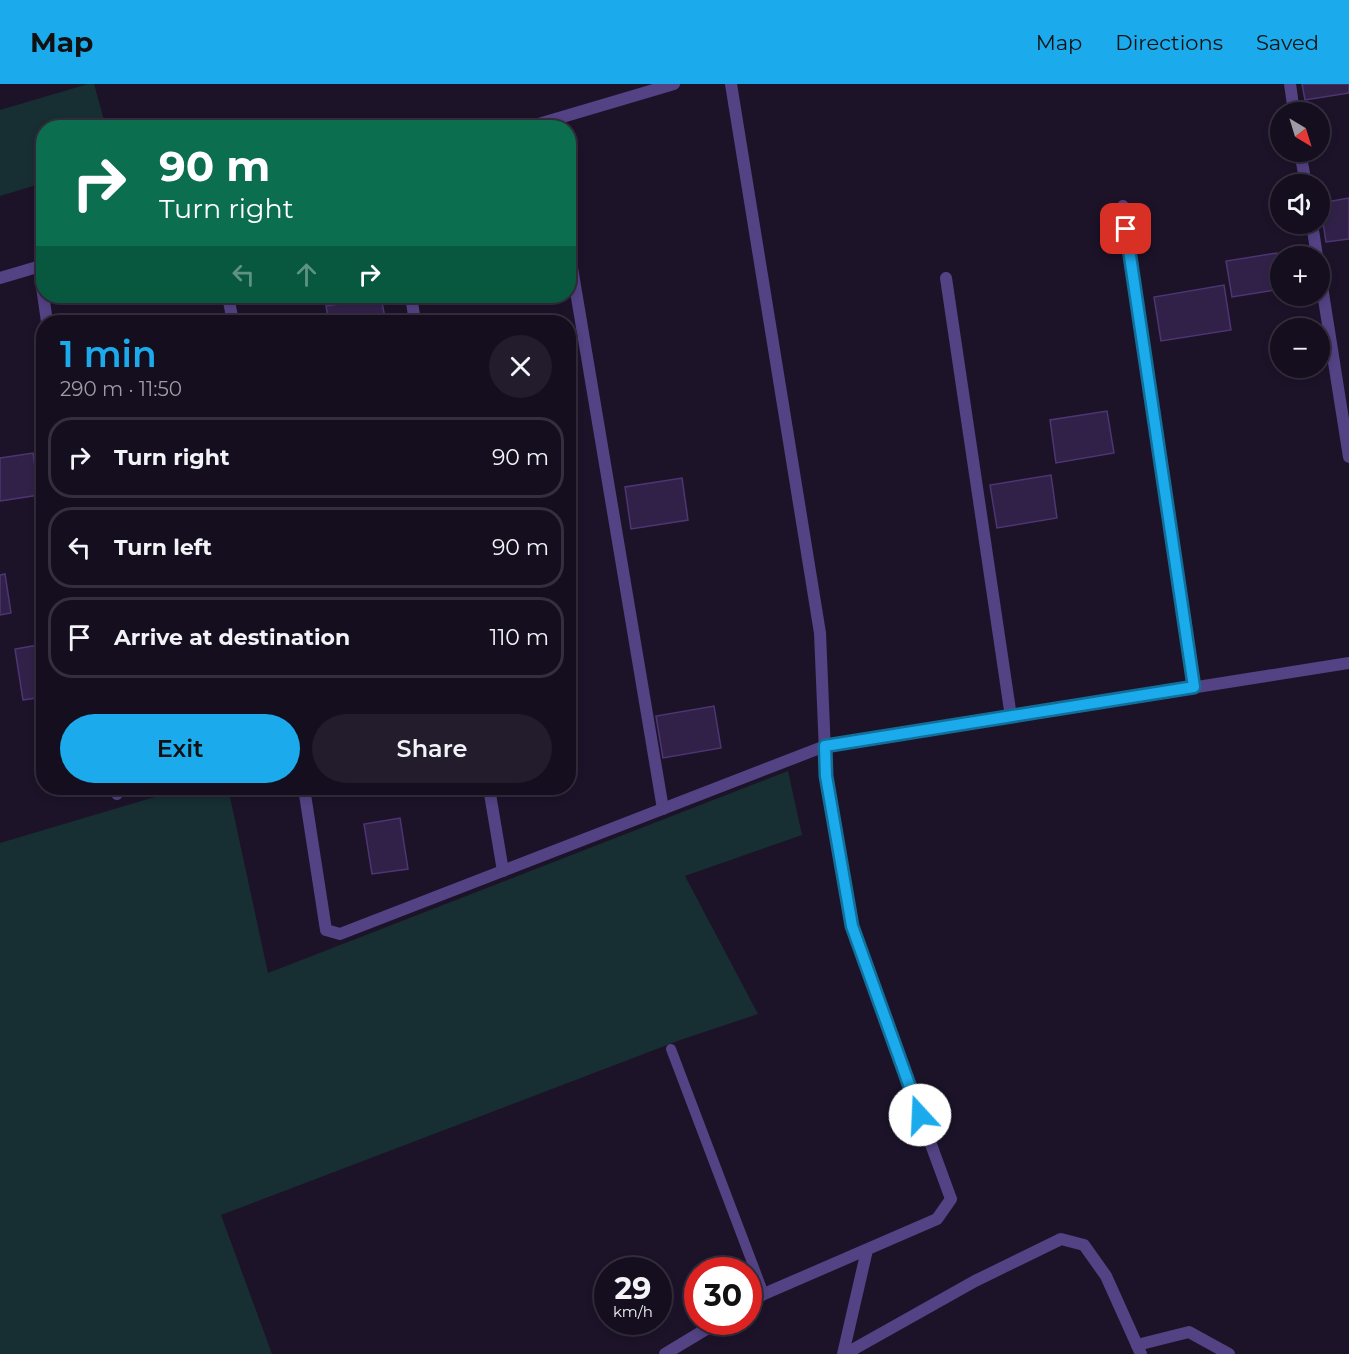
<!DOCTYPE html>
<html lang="en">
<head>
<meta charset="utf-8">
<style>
	:root { --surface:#150e1f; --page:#221c2c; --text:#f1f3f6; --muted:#9d9ca4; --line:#342e3d; --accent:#1babec }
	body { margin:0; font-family:Montserrat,sans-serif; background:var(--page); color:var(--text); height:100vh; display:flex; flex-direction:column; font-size:22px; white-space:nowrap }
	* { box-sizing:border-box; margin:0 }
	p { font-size:20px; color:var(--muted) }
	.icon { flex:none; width:33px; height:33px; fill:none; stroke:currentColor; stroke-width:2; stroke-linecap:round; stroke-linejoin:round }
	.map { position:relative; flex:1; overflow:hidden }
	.panel { position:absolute; left:36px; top:231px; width:540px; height:480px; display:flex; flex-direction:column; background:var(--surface); border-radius:24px; box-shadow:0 3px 9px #0003,0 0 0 2px var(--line) }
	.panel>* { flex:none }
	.hud { position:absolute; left:36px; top:36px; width:540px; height:183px; border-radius:24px; box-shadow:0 3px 9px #0003,0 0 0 2px var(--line); background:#0b6e4f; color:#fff; overflow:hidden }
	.needle { width:39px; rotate:142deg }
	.tools { position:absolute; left:1270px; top:18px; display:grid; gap:12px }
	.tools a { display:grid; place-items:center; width:60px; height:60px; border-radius:50%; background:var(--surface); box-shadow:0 3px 9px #0003,0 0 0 2px var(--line); font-size:30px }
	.speed { position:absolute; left:594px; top:1173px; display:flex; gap:12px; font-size:30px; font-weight:700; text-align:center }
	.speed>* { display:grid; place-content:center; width:78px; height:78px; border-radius:50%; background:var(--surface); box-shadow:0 3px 9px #0003,0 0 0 2px var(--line); line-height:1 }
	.speed small { font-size:15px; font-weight:400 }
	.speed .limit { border:9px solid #d22; background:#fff; color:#111 }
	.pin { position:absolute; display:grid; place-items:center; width:51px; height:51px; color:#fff; margin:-26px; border-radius:12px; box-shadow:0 3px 9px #0006 }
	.me { position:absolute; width:66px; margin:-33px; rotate:340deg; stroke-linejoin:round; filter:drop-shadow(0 0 4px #0008) }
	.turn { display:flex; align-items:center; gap:21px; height:126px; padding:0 24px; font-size:27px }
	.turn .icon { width:78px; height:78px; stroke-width:2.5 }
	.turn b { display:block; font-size:42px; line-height:51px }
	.lanes { display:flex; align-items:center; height:57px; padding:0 24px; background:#0003; justify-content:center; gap:30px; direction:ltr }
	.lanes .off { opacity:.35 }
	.round { display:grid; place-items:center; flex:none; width:63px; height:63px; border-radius:32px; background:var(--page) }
	.headline { display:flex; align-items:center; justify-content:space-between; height:102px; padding:0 24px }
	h1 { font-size:36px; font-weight:600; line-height:45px; color:var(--accent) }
	.primary-button { display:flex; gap:12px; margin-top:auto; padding:12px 24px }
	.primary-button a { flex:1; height:69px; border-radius:36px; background:var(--accent); color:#111; font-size:24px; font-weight:600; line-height:69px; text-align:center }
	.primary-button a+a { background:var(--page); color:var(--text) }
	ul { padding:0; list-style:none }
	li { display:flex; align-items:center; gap:18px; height:81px; margin:0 12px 9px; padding:0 12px; border:3px solid var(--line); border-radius:24px }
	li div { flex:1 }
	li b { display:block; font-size:22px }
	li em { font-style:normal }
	header { display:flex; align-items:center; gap:36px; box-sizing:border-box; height:84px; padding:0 30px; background:var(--accent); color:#111 }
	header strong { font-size:28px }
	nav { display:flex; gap:33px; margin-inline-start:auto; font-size:21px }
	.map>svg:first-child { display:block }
</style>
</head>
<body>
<header>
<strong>Map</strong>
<nav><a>Map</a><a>Directions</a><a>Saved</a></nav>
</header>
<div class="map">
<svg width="1349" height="1270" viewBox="0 0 1349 1270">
	<rect width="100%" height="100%" fill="#1c1329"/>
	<g fill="#172e33">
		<path d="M88,0h6l12,43 -62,1 -1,55 -43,13v-86z"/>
		<path d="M788,687l14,64 -117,41 73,138 -75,25 -462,176 51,139h-272v-511l185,-55h43l40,185z"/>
	</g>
	<g fill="#312149" stroke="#4e3573" stroke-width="1.5">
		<path d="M1302,0h47v9l-44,7z"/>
		<path d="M1349,114v41l-23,3 -6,-39z"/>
		<path d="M1277,169l4,36 -49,8 -6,-36z"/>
		<path d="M1224,201l7,45 -70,11 -7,-44z"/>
		<path d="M381,214l5,24h-57l-3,-16z"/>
		<path d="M1107,327l7,42 -58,10 -6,-43z"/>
		<path d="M33,369l6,42 -39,6v-43z"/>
		<path d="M1051,391l6,43 -60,10 -7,-43z"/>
		<path d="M682,394l6,42 -57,9 -6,-42z"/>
		<path d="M5,490l6,39 -11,2v-40z"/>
		<path d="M44,560v53l-21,3 -8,-51z"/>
		<path d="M714,622l7,42 -58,10 -7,-42z"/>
		<path d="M400,734l8,51 -36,5 -8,-50z"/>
	</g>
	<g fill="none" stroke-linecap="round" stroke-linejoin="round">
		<path stroke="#534284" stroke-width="10" d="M671,965l93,245"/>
		<g stroke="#534284" stroke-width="12">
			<path d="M731,0l89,549 6,143 25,150 100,273 -14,20 -173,75 -16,9"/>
			<path d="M1290,0l4,28"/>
			<path d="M525,44l149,-44"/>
			<path d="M1300,68l6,32"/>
			<path d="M1123,122l71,481"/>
			<path d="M1312,140l5,32"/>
			<path d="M568,160l95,565"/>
			<path d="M39,182l8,56"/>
			<path d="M1320,190l29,183"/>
			<path d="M0,194l44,-13"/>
			<path d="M946,194l65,439"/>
			<path d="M228,212l5,26"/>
			<path d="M411,212l4,26"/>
			<path d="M116,704l1,6"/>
			<path d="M304,704l22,142 14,4 485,-188 524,-83"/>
			<path d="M489,704l14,83"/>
			<path d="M1137,1261l52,-13 40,22"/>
			<path d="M665,1270l53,-32"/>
			<path d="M843,1270l24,-104"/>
			<path d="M845,1270l130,-73 86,-42 23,6 22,31 35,78"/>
		</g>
	</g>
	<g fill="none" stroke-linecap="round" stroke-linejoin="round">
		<defs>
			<path id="route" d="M920,1031l-68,-189 -26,-150 -1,-30 369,-59 -68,-458"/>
		</defs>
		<use href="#route" stroke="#126f99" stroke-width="15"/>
		<use href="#route" stroke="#1babec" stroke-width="10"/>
	</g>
</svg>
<div class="tools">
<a><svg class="needle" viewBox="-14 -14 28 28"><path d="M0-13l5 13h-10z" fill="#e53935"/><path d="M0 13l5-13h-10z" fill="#9d9ca4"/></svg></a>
<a><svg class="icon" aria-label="sound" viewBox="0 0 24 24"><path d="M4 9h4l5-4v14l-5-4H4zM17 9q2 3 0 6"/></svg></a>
<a>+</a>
<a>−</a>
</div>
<div class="speed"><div>29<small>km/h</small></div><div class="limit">30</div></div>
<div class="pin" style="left:1126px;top:145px;background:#d93025"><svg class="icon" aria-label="arrive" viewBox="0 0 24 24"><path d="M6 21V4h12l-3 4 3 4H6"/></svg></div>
<svg class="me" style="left:920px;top:1031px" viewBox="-20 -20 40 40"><circle r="19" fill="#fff"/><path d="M0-13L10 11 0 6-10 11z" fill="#1babec"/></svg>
<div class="hud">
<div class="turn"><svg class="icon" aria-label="right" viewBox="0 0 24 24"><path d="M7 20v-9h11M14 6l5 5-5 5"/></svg><div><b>90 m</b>Turn right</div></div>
<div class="lanes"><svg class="icon off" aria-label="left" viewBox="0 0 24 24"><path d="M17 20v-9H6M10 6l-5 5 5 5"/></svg><svg class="icon off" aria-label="ahead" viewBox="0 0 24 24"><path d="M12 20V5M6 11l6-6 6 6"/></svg><svg class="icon" aria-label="right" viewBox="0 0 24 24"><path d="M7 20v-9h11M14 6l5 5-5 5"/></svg></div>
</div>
<section class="panel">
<div class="headline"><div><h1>1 min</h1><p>290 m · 11:50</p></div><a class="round"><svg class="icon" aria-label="close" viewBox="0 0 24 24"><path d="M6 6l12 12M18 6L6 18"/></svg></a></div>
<ul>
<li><svg class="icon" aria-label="right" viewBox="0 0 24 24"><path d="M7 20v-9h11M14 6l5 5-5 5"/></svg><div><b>Turn right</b></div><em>90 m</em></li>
<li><svg class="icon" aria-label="left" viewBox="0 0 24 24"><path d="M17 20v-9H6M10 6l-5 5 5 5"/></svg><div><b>Turn left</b></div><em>90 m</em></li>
<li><svg class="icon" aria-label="arrive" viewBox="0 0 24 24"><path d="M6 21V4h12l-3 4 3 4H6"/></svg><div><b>Arrive at destination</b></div><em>110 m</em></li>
</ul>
<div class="primary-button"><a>Exit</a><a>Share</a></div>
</section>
</div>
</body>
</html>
